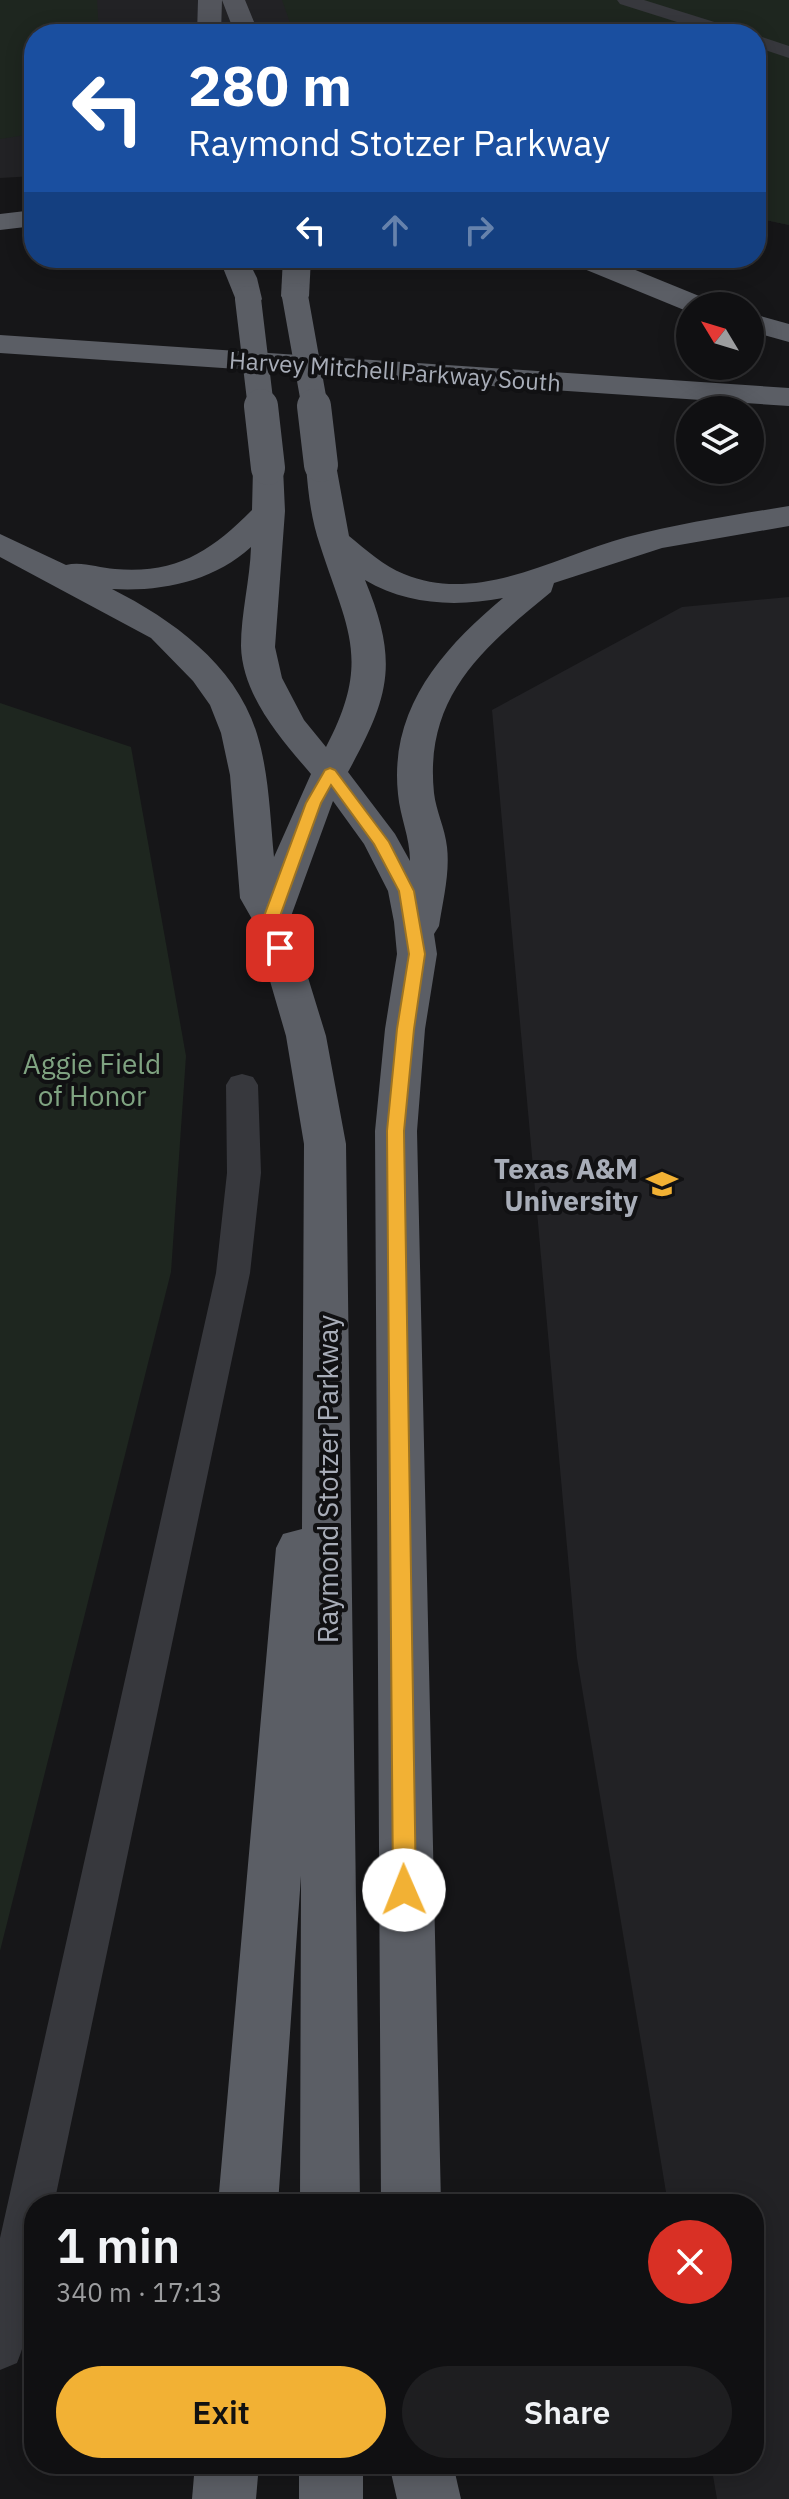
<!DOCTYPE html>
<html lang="en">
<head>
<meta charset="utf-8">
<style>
	:root { --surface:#101012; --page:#1e1e20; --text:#f1f3f6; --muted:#9c9d9f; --line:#303032; --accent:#f2b134 }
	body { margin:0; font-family:"IBM Plex Sans",sans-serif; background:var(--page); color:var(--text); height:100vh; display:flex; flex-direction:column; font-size:30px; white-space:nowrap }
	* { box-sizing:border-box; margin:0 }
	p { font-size:26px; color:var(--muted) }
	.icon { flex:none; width:44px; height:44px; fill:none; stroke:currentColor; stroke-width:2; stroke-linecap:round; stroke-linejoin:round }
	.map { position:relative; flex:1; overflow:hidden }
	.panel { position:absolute; left:24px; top:2194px; width:740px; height:280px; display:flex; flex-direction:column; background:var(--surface); border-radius:32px; box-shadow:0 4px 20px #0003,0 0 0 2px var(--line) }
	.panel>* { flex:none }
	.guide { position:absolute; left:24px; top:24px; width:742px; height:244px; border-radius:32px; box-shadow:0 4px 20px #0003,0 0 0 2px var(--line); background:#1a4fa0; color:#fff; overflow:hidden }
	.needle { width:52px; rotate:308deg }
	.fabs { position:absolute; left:676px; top:292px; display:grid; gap:16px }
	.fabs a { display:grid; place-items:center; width:88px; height:88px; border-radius:50%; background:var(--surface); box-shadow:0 4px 20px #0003,0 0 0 2px var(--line); font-size:40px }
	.pin { position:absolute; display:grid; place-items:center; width:68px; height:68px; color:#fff; margin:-34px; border-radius:16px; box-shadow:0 4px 12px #0006 }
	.me { position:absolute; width:88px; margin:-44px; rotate:359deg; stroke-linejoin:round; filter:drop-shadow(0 0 6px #0008) }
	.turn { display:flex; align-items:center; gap:28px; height:168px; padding:0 32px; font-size:36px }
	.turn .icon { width:104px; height:104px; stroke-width:2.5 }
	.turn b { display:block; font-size:56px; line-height:68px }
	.lanes { display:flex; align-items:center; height:76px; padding:0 32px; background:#0003; justify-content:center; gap:40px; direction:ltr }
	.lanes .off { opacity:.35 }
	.round { display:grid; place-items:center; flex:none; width:84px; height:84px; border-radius:42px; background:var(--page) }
	.head { display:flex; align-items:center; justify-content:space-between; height:136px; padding:0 32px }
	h1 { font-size:48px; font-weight:600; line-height:60px }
	.action { display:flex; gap:16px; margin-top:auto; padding:16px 32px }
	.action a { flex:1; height:92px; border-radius:48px; background:var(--accent); color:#111; font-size:32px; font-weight:600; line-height:92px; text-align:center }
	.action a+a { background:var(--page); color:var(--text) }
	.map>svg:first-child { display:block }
</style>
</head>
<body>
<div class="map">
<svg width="789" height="2499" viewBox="0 0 789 2499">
	<rect width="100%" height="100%" fill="#161618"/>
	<g fill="#222225">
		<path d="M0,0h789v225l-33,-7v-184h-722v142l-34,2z"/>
		<path d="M789,597v1902h-72l-6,-35h43v-260h-86l-91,-546 -85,-948 190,-103z"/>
	</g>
	<g fill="#1e261f">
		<path d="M0,0h97l2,34h-65v96l-8,5 -26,4z"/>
		<path d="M282,0h507v225l-33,-7v-184h-462z"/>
		<path d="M0,703l131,44 55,309 -15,216 -171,679z"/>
	</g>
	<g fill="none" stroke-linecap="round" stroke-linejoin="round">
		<g fill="#37383d" fill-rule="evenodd">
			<path d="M617,0h27l96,30 3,4h-28l-95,-30z"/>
			<path d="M756,35l33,11v12l-33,-11z"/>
			<path d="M242,1074l11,3 5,8 3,88 -11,100 -196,931h-20c0,54 4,108 -17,159l-17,7v-132l216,-965 11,-100 -1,-88 5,-8z"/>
		</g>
		<path fill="#53555c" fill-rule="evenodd" d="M198,0h47l14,34h-24l-13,-34 -1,34h-24z"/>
		<g fill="#5b5e65" fill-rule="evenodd">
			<path d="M34,210v16l-34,4v-16z"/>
			<path d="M219,258h28l10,20 5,21 -4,6 -10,2 -10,-2z"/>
			<path d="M283,258h28l-2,38 -4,6 -10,2 -10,-2 -4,-6z"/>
			<path d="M568,258h38l103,42 4,6h-23l-1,6 -117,-48z"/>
			<path d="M750,313l39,11v18l-39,-11z"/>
			<path d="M0,335l789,53v18l-789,-53z"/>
			<path d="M321,456l11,2 4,7 13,71c17,14 35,30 55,38 74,31 153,-18 223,-37 54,-14 108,-22 162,-31v20l-127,22 -108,35 -3,9c-68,56 -127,104 -117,201 2,18 11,35 13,54 3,26 -4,53 -8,79l-5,8 3,20 -12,75 -8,102 24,1073h-60l-6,-1073 10,-102 12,-75 -3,-32 -6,-31 -24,-47 -31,-43 -43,118 36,117 20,108 14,1060h-60l1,-328 -23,328h-60l58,-656 7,-14 19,-5 2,-385 -18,-108 -34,-117 -12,-21 -10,-123 -9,-42 -11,-28 -17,-24 -42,-43 -151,-81v-23l66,31c16,-4 32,3 49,4 62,5 95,-17 137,-59l1,-42 4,-7 11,-2 11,2 4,7 2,43 -10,136 7,31 22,42 22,27c46,-87 21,-118 -6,-202 -9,-26 -12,-53 -14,-80l4,-7zM251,547c-1,33 -10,66 -10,99 1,49 40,93 70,128l-37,83c-4,-41 -5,-84 -17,-123 -21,-69 -84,-114 -145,-145 50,3 102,-8 139,-42zM365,580c42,25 91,27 138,18 -61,51 -114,111 -105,196 2,23 12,43 12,67l-15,-27 -47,-62c42,-76 51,-110 17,-192z"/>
			<path d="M195,2464h64l-3,35h-64z"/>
			<rect x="299" y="2464" width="64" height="35"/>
			<path d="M389,2464h64l8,35h-64z"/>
		</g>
		<g stroke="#5b5e65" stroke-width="26">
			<path d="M295,296l20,112"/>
			<path d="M248,299l13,109"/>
		</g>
		<g stroke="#5b5e65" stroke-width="34">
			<path d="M261,406l7,62"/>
			<path d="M314,406l7,59"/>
		</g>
	</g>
	<path fill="#f2b134" stroke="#9d7322" stroke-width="2" d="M330,768l5,2 54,72 25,49 11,63 -11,75 -10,102 12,759 -4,7 -8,3 -8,-3 -3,-7 -6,-759 10,-102 12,-75 -10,-63 -25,-47 -43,-59 -10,18 -42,116 9,29 -3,4h-11l-11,-33 43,-116 19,-33z"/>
	<defs>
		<symbol id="university-bare" viewBox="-9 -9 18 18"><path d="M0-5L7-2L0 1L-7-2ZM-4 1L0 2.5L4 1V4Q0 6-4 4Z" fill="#f2b134" stroke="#111113" stroke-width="2.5" paint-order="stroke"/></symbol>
	</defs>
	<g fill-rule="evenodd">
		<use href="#university-bare" x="640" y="1162" width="44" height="44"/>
	</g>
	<g text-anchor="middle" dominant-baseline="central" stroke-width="8" stroke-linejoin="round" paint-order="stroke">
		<g font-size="24" fill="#a8adb8" stroke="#111113">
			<text transform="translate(395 371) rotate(4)">Harvey Mitchell Parkway South</text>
		</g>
		<g font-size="28" fill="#7fa381" stroke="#111113">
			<text x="92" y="1063">Aggie Field<tspan x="92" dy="32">of Honor</tspan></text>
		</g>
		<g font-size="28" font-weight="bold" fill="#a8adb8" stroke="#111113" text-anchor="end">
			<text x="638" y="1168">Texas A&amp;M<tspan x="638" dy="32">University</tspan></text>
		</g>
		<g font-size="28" fill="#a8adb8" stroke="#111113">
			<text transform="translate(327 1479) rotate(-90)">Raymond Stotzer Parkway</text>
		</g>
	</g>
</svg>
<div class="fabs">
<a><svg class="needle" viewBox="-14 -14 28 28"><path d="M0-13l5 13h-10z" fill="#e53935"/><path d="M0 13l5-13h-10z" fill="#9c9d9f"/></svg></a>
<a><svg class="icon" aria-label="layers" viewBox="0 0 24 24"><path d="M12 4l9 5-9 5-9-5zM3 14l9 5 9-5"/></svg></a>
</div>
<div class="pin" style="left:280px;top:948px;background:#d93025"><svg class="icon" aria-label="arrive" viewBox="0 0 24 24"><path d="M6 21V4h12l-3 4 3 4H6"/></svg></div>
<svg class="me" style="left:404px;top:1890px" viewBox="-20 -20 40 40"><circle r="19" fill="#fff"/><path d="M0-13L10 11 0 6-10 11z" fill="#f2b134"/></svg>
<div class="guide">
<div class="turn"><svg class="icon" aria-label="left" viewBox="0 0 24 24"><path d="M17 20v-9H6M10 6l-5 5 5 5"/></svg><div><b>280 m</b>Raymond Stotzer Parkway</div></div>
<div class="lanes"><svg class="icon" aria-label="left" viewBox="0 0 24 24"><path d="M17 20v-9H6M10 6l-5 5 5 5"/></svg><svg class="icon off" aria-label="ahead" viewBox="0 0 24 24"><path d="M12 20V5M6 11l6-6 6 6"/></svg><svg class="icon off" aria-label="right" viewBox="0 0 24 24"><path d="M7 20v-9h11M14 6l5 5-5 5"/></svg></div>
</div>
<section class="panel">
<div class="head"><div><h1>1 min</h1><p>340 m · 17:13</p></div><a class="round" style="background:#d93025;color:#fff"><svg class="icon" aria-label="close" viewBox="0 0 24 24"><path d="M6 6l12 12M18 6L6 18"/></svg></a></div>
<div class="action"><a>Exit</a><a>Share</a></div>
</section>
</div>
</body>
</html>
